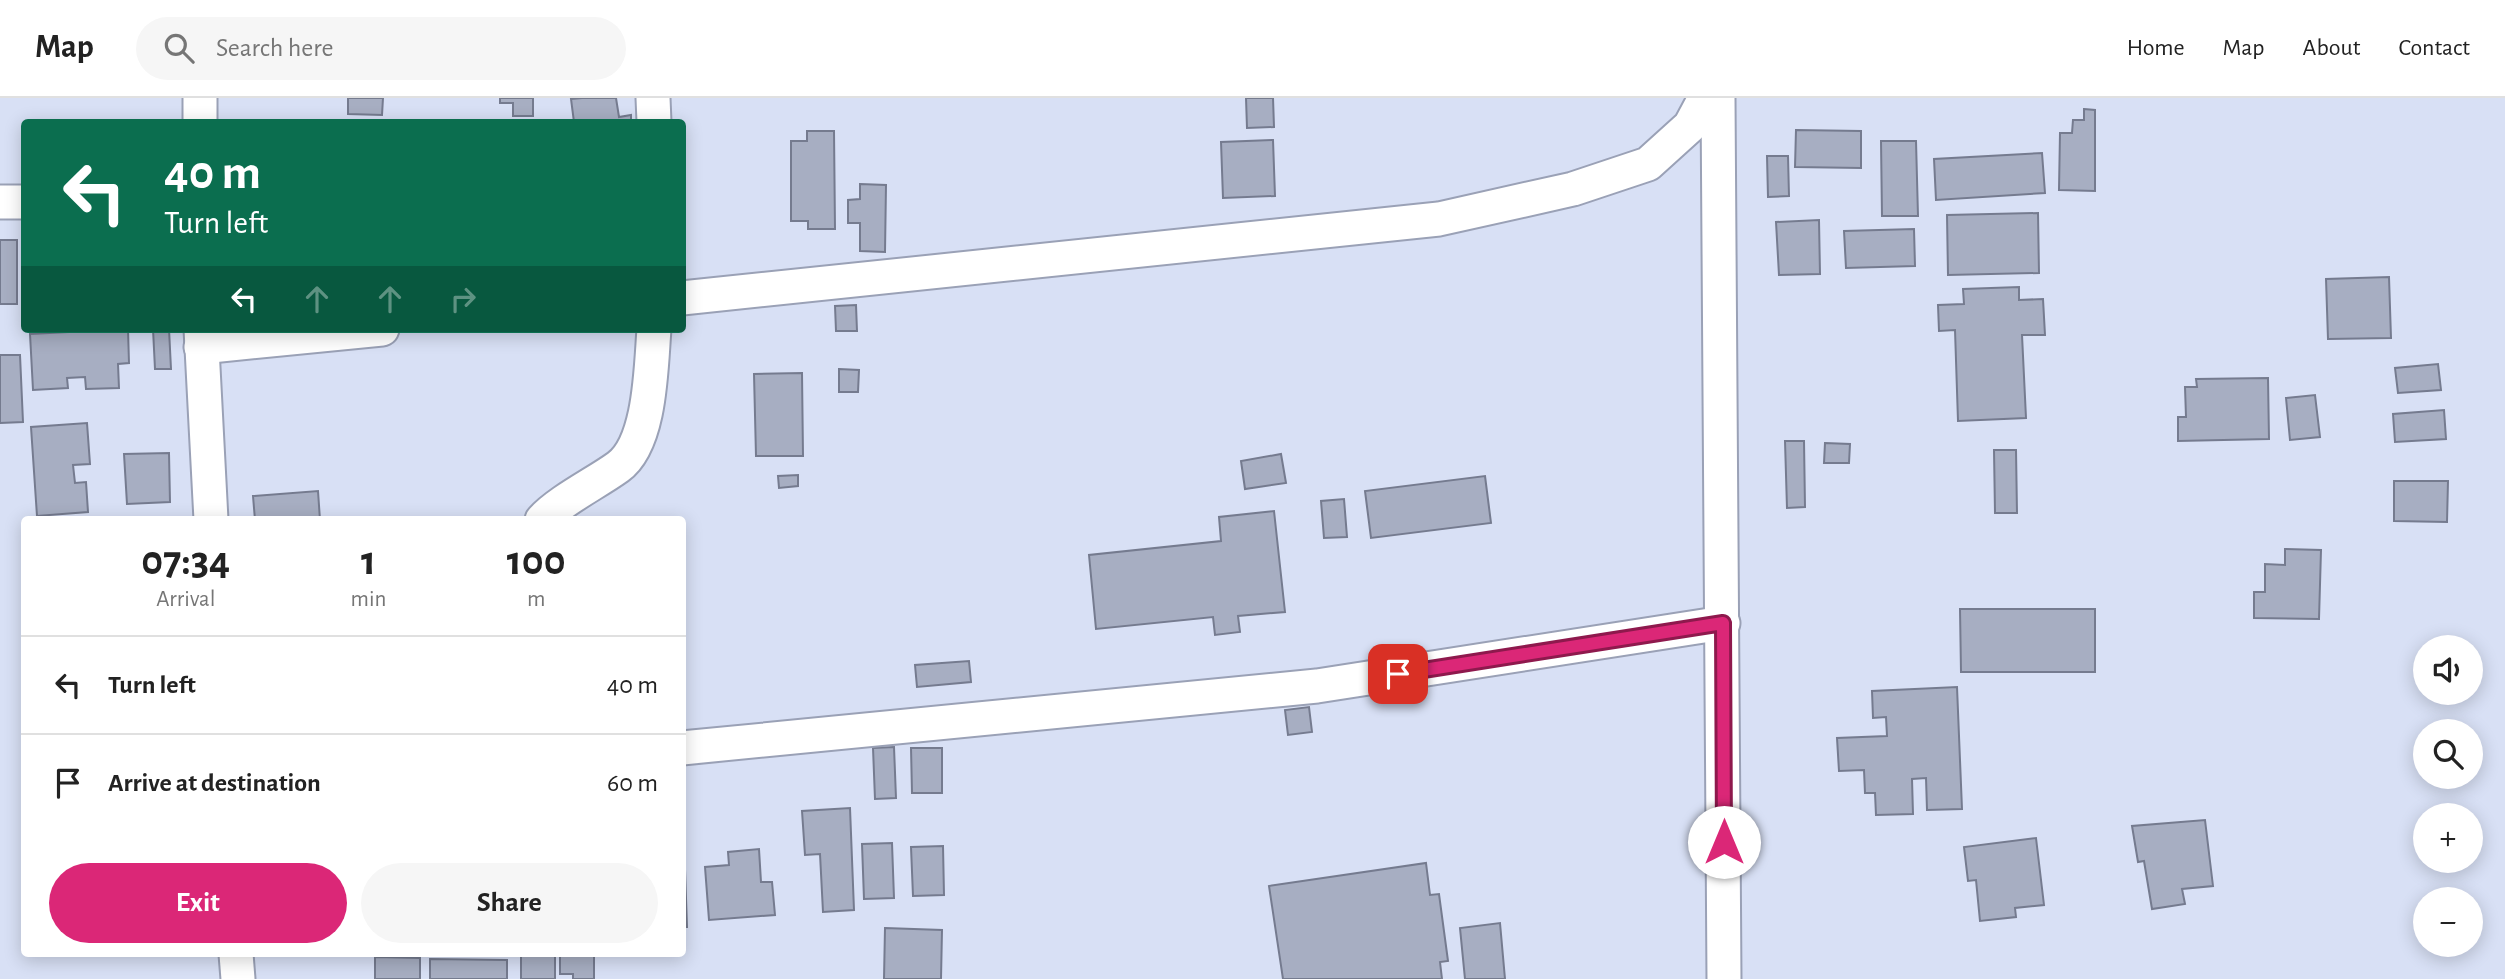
<!DOCTYPE html>
<html lang="en">
<head>
<meta charset="utf-8">
<style>
	:root { --surface:#fff; --page:#f6f6f6; --text:#222; --muted:#767676; --line:#e0e0e0; --accent:#db2777 }
	body { margin:0; font-family:"Alegreya Sans",sans-serif; background:var(--page); color:var(--text); height:100vh; display:flex; flex-direction:column; font-size:26px; white-space:nowrap }
	* { box-sizing:border-box; margin:0 }
	p { font-size:23px; color:var(--muted) }
	.icon { flex:none; width:38px; height:38px; fill:none; stroke:currentColor; stroke-width:2; stroke-linecap:round; stroke-linejoin:round }
	.map { position:relative; flex:1; overflow:hidden }
	.sheet { position:absolute; left:21px; top:418px; width:665px; height:441px; display:flex; flex-direction:column; background:var(--surface); border-radius:7px; box-shadow:0 4px 18px #0003 }
	.sheet>* { flex:none }
	.top-card { position:absolute; left:21px; top:21px; width:665px; height:214px; border-radius:7px; box-shadow:0 4px 18px #0003; background:#0b6e4f; color:#fff; overflow:hidden }
	.buttons { position:absolute; left:2413px; top:537px; display:grid; gap:14px }
	.buttons a { display:grid; place-items:center; width:70px; height:70px; border-radius:50%; background:var(--surface); box-shadow:0 4px 18px #0003; font-size:35px }
	.pin { position:absolute; display:grid; place-items:center; width:60px; height:60px; color:#fff; margin:-30px; border-radius:14px; box-shadow:0 4px 10px #0006 }
	.me { position:absolute; width:77px; margin:-38px; rotate:0deg; stroke-linejoin:round; filter:drop-shadow(0 0 5px #0008) }
	.turn { display:flex; align-items:center; gap:24px; height:147px; padding:0 28px; font-size:32px }
	.turn .icon { width:91px; height:91px; stroke-width:2.5 }
	.turn b { display:block; font-size:49px; line-height:60px }
	.lanes { display:flex; align-items:center; height:66px; padding:0 28px; background:#0003; justify-content:center; gap:35px; direction:ltr }
	.lanes .off { opacity:.35 }
	.eta { display:flex; justify-content:space-evenly; align-items:center; height:119px; text-align:center }
	.eta b { font-size:42px; font-weight:700; line-height:49px }
	.action { display:flex; gap:14px; margin-top:auto; padding:14px 28px }
	.action a { flex:1; height:80px; border-radius:42px; background:var(--accent); color:#fff; font-size:28px; font-weight:700; line-height:80px; text-align:center }
	.action a+a { background:var(--page); color:var(--text) }
	ul { padding:0; list-style:none }
	li { display:flex; align-items:center; gap:21px; height:98px; padding:0 28px; border-top:2px solid var(--line) }
	li div { flex:1 }
	li b { display:block; font-size:26px }
	li em { font-style:normal }
	header { display:flex; align-items:center; gap:42px; box-sizing:border-box; height:98px; padding:0 35px; background:var(--surface); border-bottom:2px solid var(--line) }
	header strong { font-size:33px }
	nav { display:flex; gap:38px; margin-inline-start:auto; font-size:24px }
	.search { width:490px; height:63px; background:var(--page); display:flex; align-items:center; gap:18px; box-sizing:border-box; padding:0 24px; border-radius:38px; color:var(--muted); font-size:26px }
	.map>svg:first-child { display:block }
</style>
</head>
<body>
<header>
<strong>Map</strong>
<div class="search"><svg class="icon" aria-label="search" viewBox="0 0 24 24"><circle cx="10" cy="10" r="6"/><path d="M15 15l6 6"/></svg>Search here</div>
<nav><a>Home</a><a>Map</a><a>About</a><a>Contact</a></nav>
</header>
<div class="map">
<svg width="2505" height="881" viewBox="0 0 2505 881">
	<rect width="100%" height="100%" fill="#d8e0f5"/>
	<g fill="#a7aec2" stroke="#757b8f" stroke-width="2">
		<path d="M348,0h35l-1,17 -34,-1z"/>
		<path d="M500,0h33v18h-20v-13h-13z"/>
		<path d="M582,0h34l3,19 12,-2v7h-60h3l-3,-23z"/>
		<path d="M1246,0h27l1,29 -27,1z"/>
		<path d="M2084,11l11,1v81l-36,-1 1,-57h12l1,-13h11z"/>
		<path d="M1796,32l65,1v37l-66,-1z"/>
		<path d="M807,33h27l1,98h-27v-8h-17v-80h16z"/>
		<path d="M1273,42l2,56 -52,2 -2,-56z"/>
		<path d="M1881,43h35l2,75h-36z"/>
		<path d="M2042,55l3,40 -109,7 -2,-41z"/>
		<path d="M1767,58h21l1,40 -21,1z"/>
		<path d="M860,86l26,1 -1,67 -25,-1v-28h-12v-23l12,-1z"/>
		<path d="M2038,115l1,60 -91,2 -1,-60z"/>
		<path d="M1819,122l1,54 -41,1 -3,-53z"/>
		<path d="M1914,131l1,37 -69,2 -2,-37z"/>
		<rect x="0" y="142" width="17" height="64"/>
		<path d="M2389,179l2,61 -63,1 -2,-60z"/>
		<path d="M2019,189v13l24,-1 2,36h-23l4,83 -68,3 -3,-91 -16,1 -1,-26 26,-1 -1,-15z"/>
		<path d="M856,207l1,26h-21l-1,-25z"/>
		<path d="M128,231l1,34 -11,1 1,24 -33,1 -1,-12 -18,1 1,10 -35,2 -3,-56z"/>
		<path d="M153,231h16l2,40h-16z"/>
		<path d="M0,257h20l3,67 -23,1z"/>
		<path d="M2438,266l3,26 -43,3 -3,-25z"/>
		<path d="M839,271l20,1 -1,22h-19z"/>
		<path d="M802,275l1,83h-47l-2,-82z"/>
		<path d="M2268,280l1,61 -91,2v-24h8l-1,-30h12l-1,-8z"/>
		<path d="M2315,297l5,42 -30,3 -4,-42z"/>
		<path d="M2444,312l2,29 -51,3 -2,-28z"/>
		<path d="M87,325l3,41 -17,1 2,18 11,-1 2,30 -51,4 -6,-89z"/>
		<path d="M1785,343h19l1,66 -18,1z"/>
		<path d="M1825,345l25,1 -1,19h-25z"/>
		<path d="M1994,352h22l1,63h-22z"/>
		<path d="M169,355l1,49 -43,2 -3,-50z"/>
		<path d="M1281,356l5,29 -41,6 -4,-28z"/>
		<path d="M798,377v11l-19,2 -1,-12z"/>
		<path d="M1485,378l6,47 -120,15 -6,-47z"/>
		<path d="M2394,383h54l-1,41 -53,-1z"/>
		<path d="M318,393l2,29h-65l-2,-24z"/>
		<path d="M1344,401l3,38 -23,1 -3,-37z"/>
		<path d="M1274,413l11,101 -47,4 2,16 -25,3 -2,-18 -117,12 -7,-74 132,-14 -2,-24z"/>
		<path d="M2285,451l36,1 -2,69 -65,-1v-26h11v-28l20,1z"/>
		<path d="M1960,511h135v63h-134z"/>
		<path d="M969,563l2,21 -54,5 -2,-22z"/>
		<path d="M1957,589l5,122 -35,1 -1,-32 -14,1 1,35 -37,1 -1,-22h-10l-1,-23 -25,1 -2,-33 50,-2 -1,-19 -13,1 -1,-27z"/>
		<path d="M1309,609l3,25 -24,3 -3,-25z"/>
		<path d="M894,649l2,51 -21,1 -2,-51z"/>
		<path d="M911,650h31v45h-30z"/>
		<path d="M682,685l5,144h-5z"/>
		<path d="M850,710l4,102 -31,2 -3,-58 -15,1 -3,-44z"/>
		<path d="M2205,722l8,66 -31,3 3,15 -33,5 -8,-48 -6,1 -6,-36z"/>
		<path d="M2036,740l8,67 -29,3 1,9 -36,4 -4,-41 -8,1 -4,-34z"/>
		<path d="M892,745l2,55 -30,1 -2,-55z"/>
		<path d="M943,748l1,49 -31,1 -2,-49z"/>
		<path d="M759,751l2,33h11l3,33 -66,5 -4,-53 24,-2 -1,-13z"/>
		<path d="M1426,765l4,32 9,-1 9,67 -8,1 2,17h-159l-14,-93z"/>
		<path d="M1500,825l5,56h-40l-5,-51z"/>
		<path d="M885,830l57,2 -1,49h-57z"/>
		<path d="M560,856h34v25h-21v-5h-13z"/>
		<rect x="521" y="858" width="34" height="23"/>
		<path d="M375,859l45,1v21h-45z"/>
		<path d="M430,861l77,1v19h-77z"/>
	</g>
	<g fill="none" stroke-linecap="round" stroke-linejoin="round">
		<defs>
			<g id="street">
				<path d="M653,0l1,24"/>
				<path d="M1718,0l6,881"/>
				<path d="M200,24v-24"/>
				<path d="M0,104h24"/>
				<path d="M682,200l757,-79 134,-30 75,-25 42,-38 15,-28"/>
				<path d="M201,231l10,191"/>
				<path d="M201,249l181,-18"/>
				<path d="M542,422c17,-19 54,-37 76,-53 33,-24 33,-101 36,-138"/>
				<path d="M682,650l635,-62 406,-63"/>
				<path d="M236,856l2,25"/>
			</g>
		</defs>
		<use href="#street" stroke="#9aa1b6" stroke-width="37"/>
		<use href="#street" stroke="#fff" stroke-width="33"/>
	</g>
	<g fill="none" stroke-linecap="round" stroke-linejoin="round">
		<defs>
			<path id="route" d="M1398,576l325,-51 1,219"/>
		</defs>
		<use href="#route" stroke="#8e194d" stroke-width="18"/>
		<use href="#route" stroke="#db2777" stroke-width="12"/>
	</g>
</svg>
<div class="buttons">
<a><svg class="icon" aria-label="sound" viewBox="0 0 24 24"><path d="M4 9h4l5-4v14l-5-4H4zM17 9q2 3 0 6"/></svg></a>
<a><svg class="icon" aria-label="search" viewBox="0 0 24 24"><circle cx="10" cy="10" r="6"/><path d="M15 15l6 6"/></svg></a>
<a>+</a>
<a>−</a>
</div>
<div class="pin" style="left:1398px;top:576px;background:#d93025"><svg class="icon" aria-label="arrive" viewBox="0 0 24 24"><path d="M6 21V4h12l-3 4 3 4H6"/></svg></div>
<svg class="me" style="left:1724px;top:744px" viewBox="-20 -20 40 40"><circle r="19" fill="#fff"/><path d="M0-13L10 11 0 6-10 11z" fill="#db2777"/></svg>
<div class="top-card">
<div class="turn"><svg class="icon" aria-label="left" viewBox="0 0 24 24"><path d="M17 20v-9H6M10 6l-5 5 5 5"/></svg><div><b>40 m</b>Turn left</div></div>
<div class="lanes"><svg class="icon" aria-label="left" viewBox="0 0 24 24"><path d="M17 20v-9H6M10 6l-5 5 5 5"/></svg><svg class="icon off" aria-label="ahead" viewBox="0 0 24 24"><path d="M12 20V5M6 11l6-6 6 6"/></svg><svg class="icon off" aria-label="ahead" viewBox="0 0 24 24"><path d="M12 20V5M6 11l6-6 6 6"/></svg><svg class="icon off" aria-label="right" viewBox="0 0 24 24"><path d="M7 20v-9h11M14 6l5 5-5 5"/></svg></div>
</div>
<section class="sheet">
<div class="eta">
<div><b>07:34</b><p>Arrival</p></div>
<div><b>1</b><p>min</p></div>
<div><b>100</b><p>m</p></div>
</div>
<ul>
<li><svg class="icon" aria-label="left" viewBox="0 0 24 24"><path d="M17 20v-9H6M10 6l-5 5 5 5"/></svg><div><b>Turn left</b></div><em>40 m</em></li>
<li><svg class="icon" aria-label="arrive" viewBox="0 0 24 24"><path d="M6 21V4h12l-3 4 3 4H6"/></svg><div><b>Arrive at destination</b></div><em>60 m</em></li>
</ul>
<div class="action"><a>Exit</a><a>Share</a></div>
</section>
</div>
</body>
</html>
